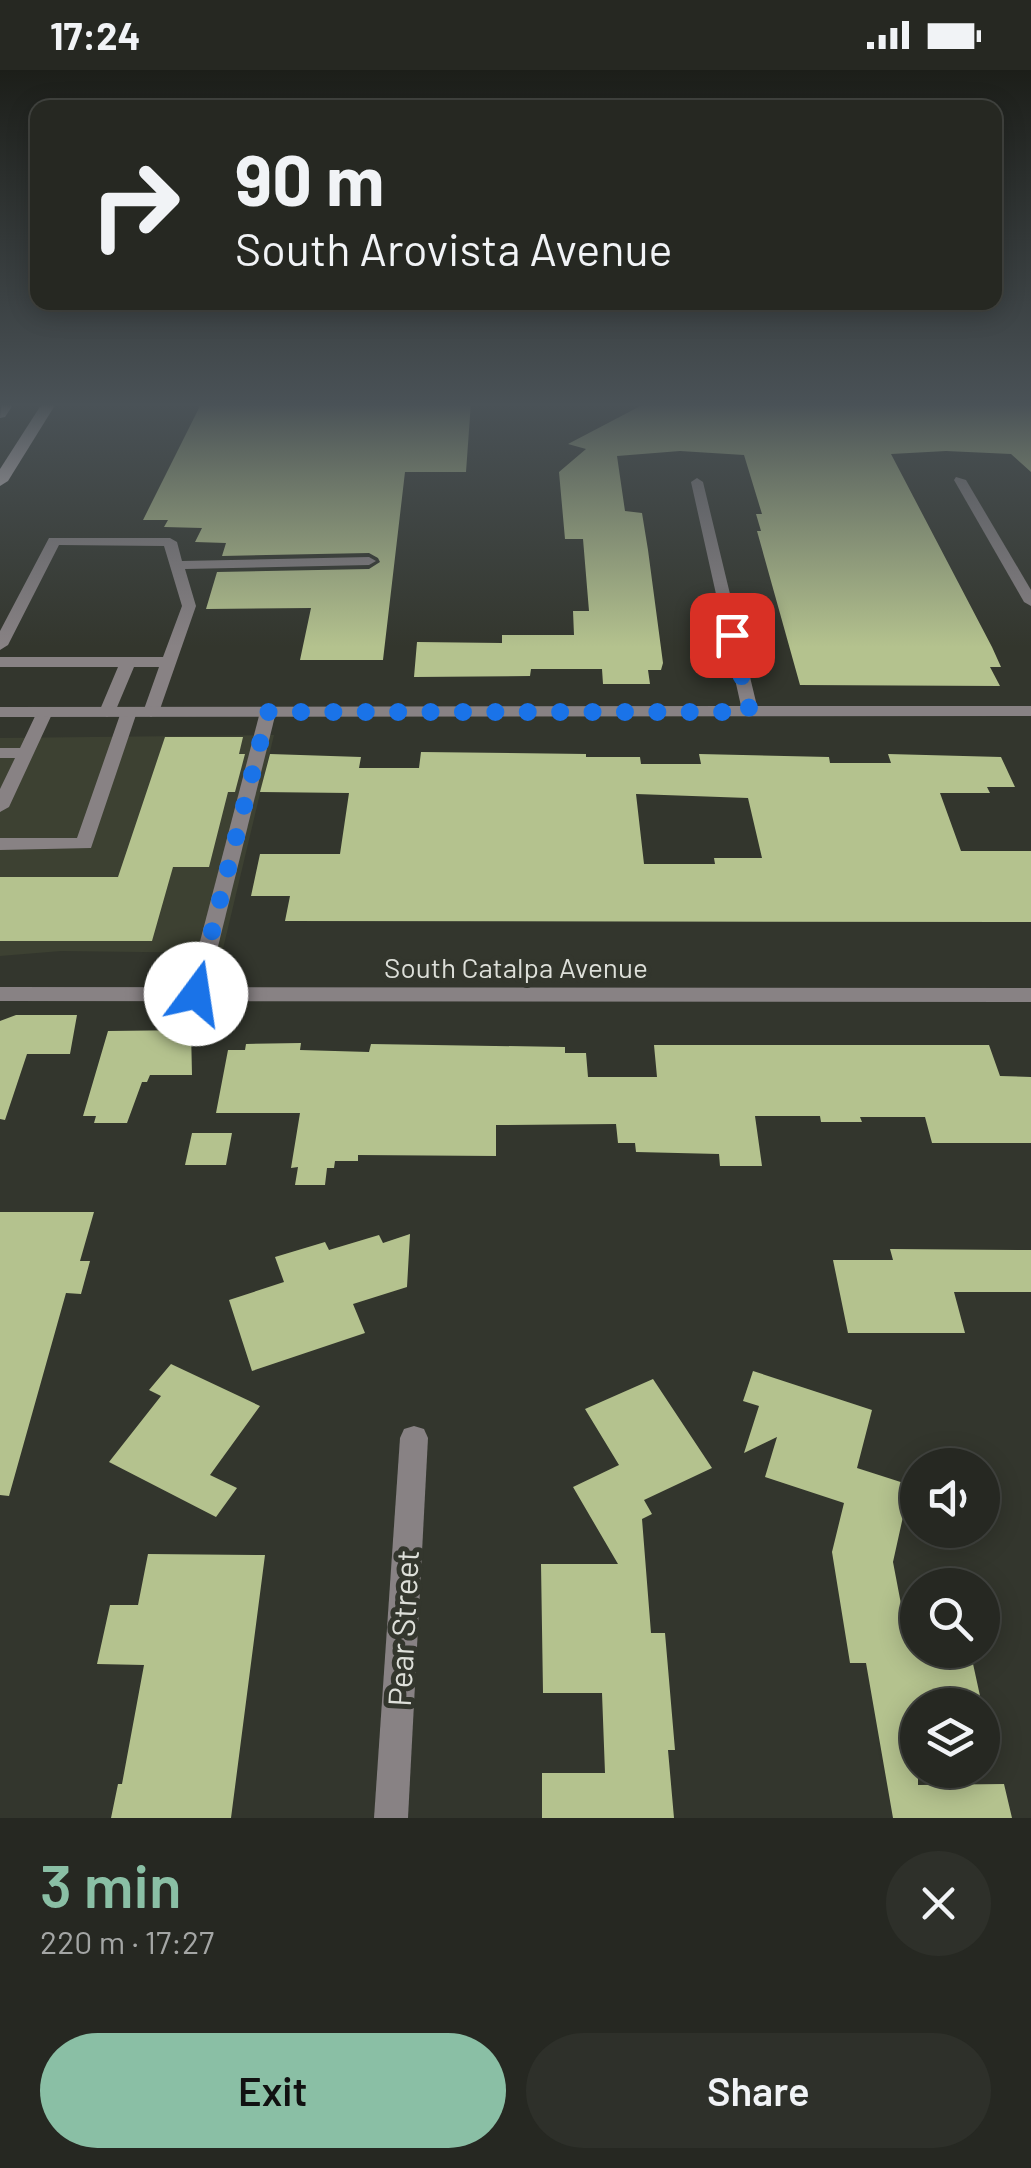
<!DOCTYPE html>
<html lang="en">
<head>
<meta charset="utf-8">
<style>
	:root { --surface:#262822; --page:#2e302a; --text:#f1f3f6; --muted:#a4a6a5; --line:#424440; --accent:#8abfa5 }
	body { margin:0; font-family:Barlow,sans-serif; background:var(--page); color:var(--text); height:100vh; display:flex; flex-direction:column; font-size:38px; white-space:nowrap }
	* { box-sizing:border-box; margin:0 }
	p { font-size:32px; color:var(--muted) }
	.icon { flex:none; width:55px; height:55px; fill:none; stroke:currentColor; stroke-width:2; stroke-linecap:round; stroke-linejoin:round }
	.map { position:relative; height:1748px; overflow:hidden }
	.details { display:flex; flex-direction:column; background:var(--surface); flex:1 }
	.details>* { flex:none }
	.guide { position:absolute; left:30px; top:30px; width:972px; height:210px; border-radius:20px; box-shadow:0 5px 25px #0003,0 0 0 2px var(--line); background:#262822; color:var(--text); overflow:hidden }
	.controls { position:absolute; left:900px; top:1378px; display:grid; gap:20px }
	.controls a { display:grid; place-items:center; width:100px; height:100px; border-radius:50%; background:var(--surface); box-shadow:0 5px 25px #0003,0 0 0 2px var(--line); font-size:50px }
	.pin { position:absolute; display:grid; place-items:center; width:85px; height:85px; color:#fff; margin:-42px; border-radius:20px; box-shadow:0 5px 15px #0006 }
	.me { position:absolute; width:110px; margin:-55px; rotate:14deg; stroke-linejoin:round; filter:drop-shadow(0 0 8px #0008) }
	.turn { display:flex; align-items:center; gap:35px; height:210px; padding:0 40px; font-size:45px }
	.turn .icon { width:130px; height:130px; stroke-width:2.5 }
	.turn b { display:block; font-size:70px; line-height:85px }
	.round { display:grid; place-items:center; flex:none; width:105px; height:105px; border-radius:52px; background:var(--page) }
	.headline { display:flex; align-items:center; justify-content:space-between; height:170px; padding:0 40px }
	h1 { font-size:60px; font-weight:600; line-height:75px; color:var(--accent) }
	.cta { display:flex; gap:20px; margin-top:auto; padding:20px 40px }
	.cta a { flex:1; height:115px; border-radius:60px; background:var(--accent); color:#111; font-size:40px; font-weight:600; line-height:115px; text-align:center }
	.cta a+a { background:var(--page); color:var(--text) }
	.status { display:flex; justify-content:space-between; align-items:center; height:70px; padding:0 50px; background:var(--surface); direction:ltr }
	.status svg { height:28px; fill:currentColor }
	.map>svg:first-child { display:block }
</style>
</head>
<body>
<div class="status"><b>17:24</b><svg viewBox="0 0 49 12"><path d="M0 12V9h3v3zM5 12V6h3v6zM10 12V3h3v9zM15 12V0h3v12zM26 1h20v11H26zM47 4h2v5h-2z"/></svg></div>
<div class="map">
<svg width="1031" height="1748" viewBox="0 0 1031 1748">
	<rect width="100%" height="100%" fill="#33362d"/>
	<path fill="#3d4132" d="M274,665l-52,218 -161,-2 -61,5v-218z"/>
	<g fill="#b4c28e" fill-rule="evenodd">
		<path d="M202,332h269l-5,70h-61l-22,188h-83l11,-52 -105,1 11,-37 152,-3 11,-7 -2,-4 -9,-5 -147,3 4,-13 -31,-1 7,-14 -38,-1 4,-7h-25z"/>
		<path d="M648,332h383v70l-20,-18 -65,-3 -55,3 101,193 9,20h-11l10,19 -200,-1 -43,-154h4l-5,-17h6l-18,-59 -64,-4 -63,5 8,55 17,2 6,37 15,113 -2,7h-13l2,14h-47l-1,-15h-71l-1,7 -116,1 3,-35 85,1v-8h72l-1,-24h16l-6,-72h-18l-6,-67 27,-23 -18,-5z"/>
		<path d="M165,667h78l-4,17h6l-10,38h-7l-19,75h-36l-21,74h-152v-64h118z"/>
		<path d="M421,682l165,2v3h54l1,7h60l-2,-10 130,3 1,6h61l-3,-9 113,3 14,30h-28l3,6h-50l21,58h70v71l-746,-1 5,-25h-39l9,-42h80l9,-61 -89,-1 10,-38 91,3 -2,11h60zM636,724l112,4 14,60h-48l1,6h-71z"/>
		<path d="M16,945h61l-7,39h-43l-22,66 -5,-1v-98z"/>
		<path d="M191,960l1,45h-42l-3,7h-5l-15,41h-33l2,-7h-13l25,-85z"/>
		<path d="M301,973l-1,7 69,2 2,-8 194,3v6h21l2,24h69l-3,-32h335l11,31 31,1v66h-99l-7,-26h-65l2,5h-41l-1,-6h-65l7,50h-42l-1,-12 -83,-2 -1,-9h-17l-2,-19 -120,1v31l-138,-1v6h-23l-1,7h-7l-2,17h-30l3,-18 -7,1 9,-55h-84l12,-63h17l1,-6z"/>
		<path d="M192,1063h40l-6,32h-41z"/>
		<path d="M0,1142h94l-14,49h10l-9,33 -15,-1 -57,203 -9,-1z"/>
		<path d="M410,1164l-3,53 -54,17 12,29 -113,38 -23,-71 55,-18 -9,-25 50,-15 4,8 50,-15 4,8z"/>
		<path d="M890,1179l141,1v42h-77l11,41h-117l-15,-73h60z"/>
		<path d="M171,1294l89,42 -50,69 27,13 -21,29 -107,-55 52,-66 -12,-6z"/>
		<path d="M753,1301l119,39 -15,58 53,17 -17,77 8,42h17v46h52l12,55h-64v80l86,-1 8,34h-119l-27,-155h-16l-18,-111 12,-49 -79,-26 12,-40 -33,16 15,-47 -16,-5z"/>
		<path d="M653,1309l59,89 -68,32 8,14 -10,5 9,114h14l10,117h-7l6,68h-132v-45h63l-3,-80h-59l-2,-129h77l-45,-77 46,-22 -34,-56z"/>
		<path d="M148,1484l117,1 -34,263h-120l7,-34h4l22,-119 -47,-1 13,-59h28z"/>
	</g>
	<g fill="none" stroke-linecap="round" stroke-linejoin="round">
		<g fill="#888284" fill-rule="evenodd">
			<path d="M49,468h121l7,4 5,19 187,-4 7,4 -7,4 -184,4 11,37 -37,106 -8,5 -8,-5 16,-45h-25l-19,45 -8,5 -8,-5 19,-45h-118v-10h163l19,-51 -18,-60 -105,-1 -51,100 -8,5v-19z"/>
			<path d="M45,637l8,5 -44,95 -9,5v-23l15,-31h-15v-10h20l17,-36z"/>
			<path d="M129,637l8,5 -46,136 -91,2v-12h77l44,-126z"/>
			<path d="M268,637l8,5 -70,283 -10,7 -10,-7 74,-283z"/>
		</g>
		<g fill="#888284" fill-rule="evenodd">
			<path d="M956,407l10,3 65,110v16l-7,-4 -70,-122z"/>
			<path d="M697,408l6,4 54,224h274v10l-1031,1v-10l741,-1 -50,-224z"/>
			<path d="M0,917l1031,1v14l-1031,-1z"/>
			<path d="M414,1356l10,3 4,9 -20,380h-34l26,-380 4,-9z"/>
		</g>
		<g fill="#dbcfd3" fill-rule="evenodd">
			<path d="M15,332l-10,15 -5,1 1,-16z"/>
			<path d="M43,332h14l-49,79 -8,5v-17z"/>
		</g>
	</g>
	<linearGradient id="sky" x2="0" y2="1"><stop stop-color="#1c1e19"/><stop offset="0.58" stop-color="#4a5257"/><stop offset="1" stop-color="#4a5257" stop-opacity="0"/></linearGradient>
	<rect width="1031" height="577" fill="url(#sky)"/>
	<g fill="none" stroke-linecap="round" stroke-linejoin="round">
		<path stroke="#1a73e8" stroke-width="18" stroke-dasharray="0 32.4" d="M196,924l72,-282h482l-18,-77"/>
	</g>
	<g text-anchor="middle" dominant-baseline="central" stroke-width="10" stroke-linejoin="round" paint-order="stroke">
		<g font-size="28" fill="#dddfd9" stroke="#33362d">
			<text x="516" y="897">South Catalpa Avenue</text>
		</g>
		<g font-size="32" fill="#dddfd9" stroke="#33362d">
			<text transform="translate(402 1558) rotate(-87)">Pear Street</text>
		</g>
	</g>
</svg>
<div class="controls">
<a><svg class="icon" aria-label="sound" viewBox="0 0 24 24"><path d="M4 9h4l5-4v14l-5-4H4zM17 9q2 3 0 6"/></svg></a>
<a><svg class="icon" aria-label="search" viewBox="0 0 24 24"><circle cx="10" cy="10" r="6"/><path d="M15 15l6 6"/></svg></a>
<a><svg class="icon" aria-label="layers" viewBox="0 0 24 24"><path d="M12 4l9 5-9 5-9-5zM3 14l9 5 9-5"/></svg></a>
</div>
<div class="pin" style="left:732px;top:565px;background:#d93025"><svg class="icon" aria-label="arrive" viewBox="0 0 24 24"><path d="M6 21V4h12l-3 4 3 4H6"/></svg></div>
<svg class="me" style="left:196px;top:924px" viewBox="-20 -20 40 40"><circle r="19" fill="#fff"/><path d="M0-13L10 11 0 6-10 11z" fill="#1a73e8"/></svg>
<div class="guide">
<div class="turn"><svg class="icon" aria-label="right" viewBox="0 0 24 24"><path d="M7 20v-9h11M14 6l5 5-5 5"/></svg><div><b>90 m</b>South Arovista Avenue</div></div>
</div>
</div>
<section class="details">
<div class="headline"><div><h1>3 min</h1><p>220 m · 17:27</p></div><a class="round"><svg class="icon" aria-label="close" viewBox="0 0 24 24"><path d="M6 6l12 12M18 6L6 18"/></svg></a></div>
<div class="cta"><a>Exit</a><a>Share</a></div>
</section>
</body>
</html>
